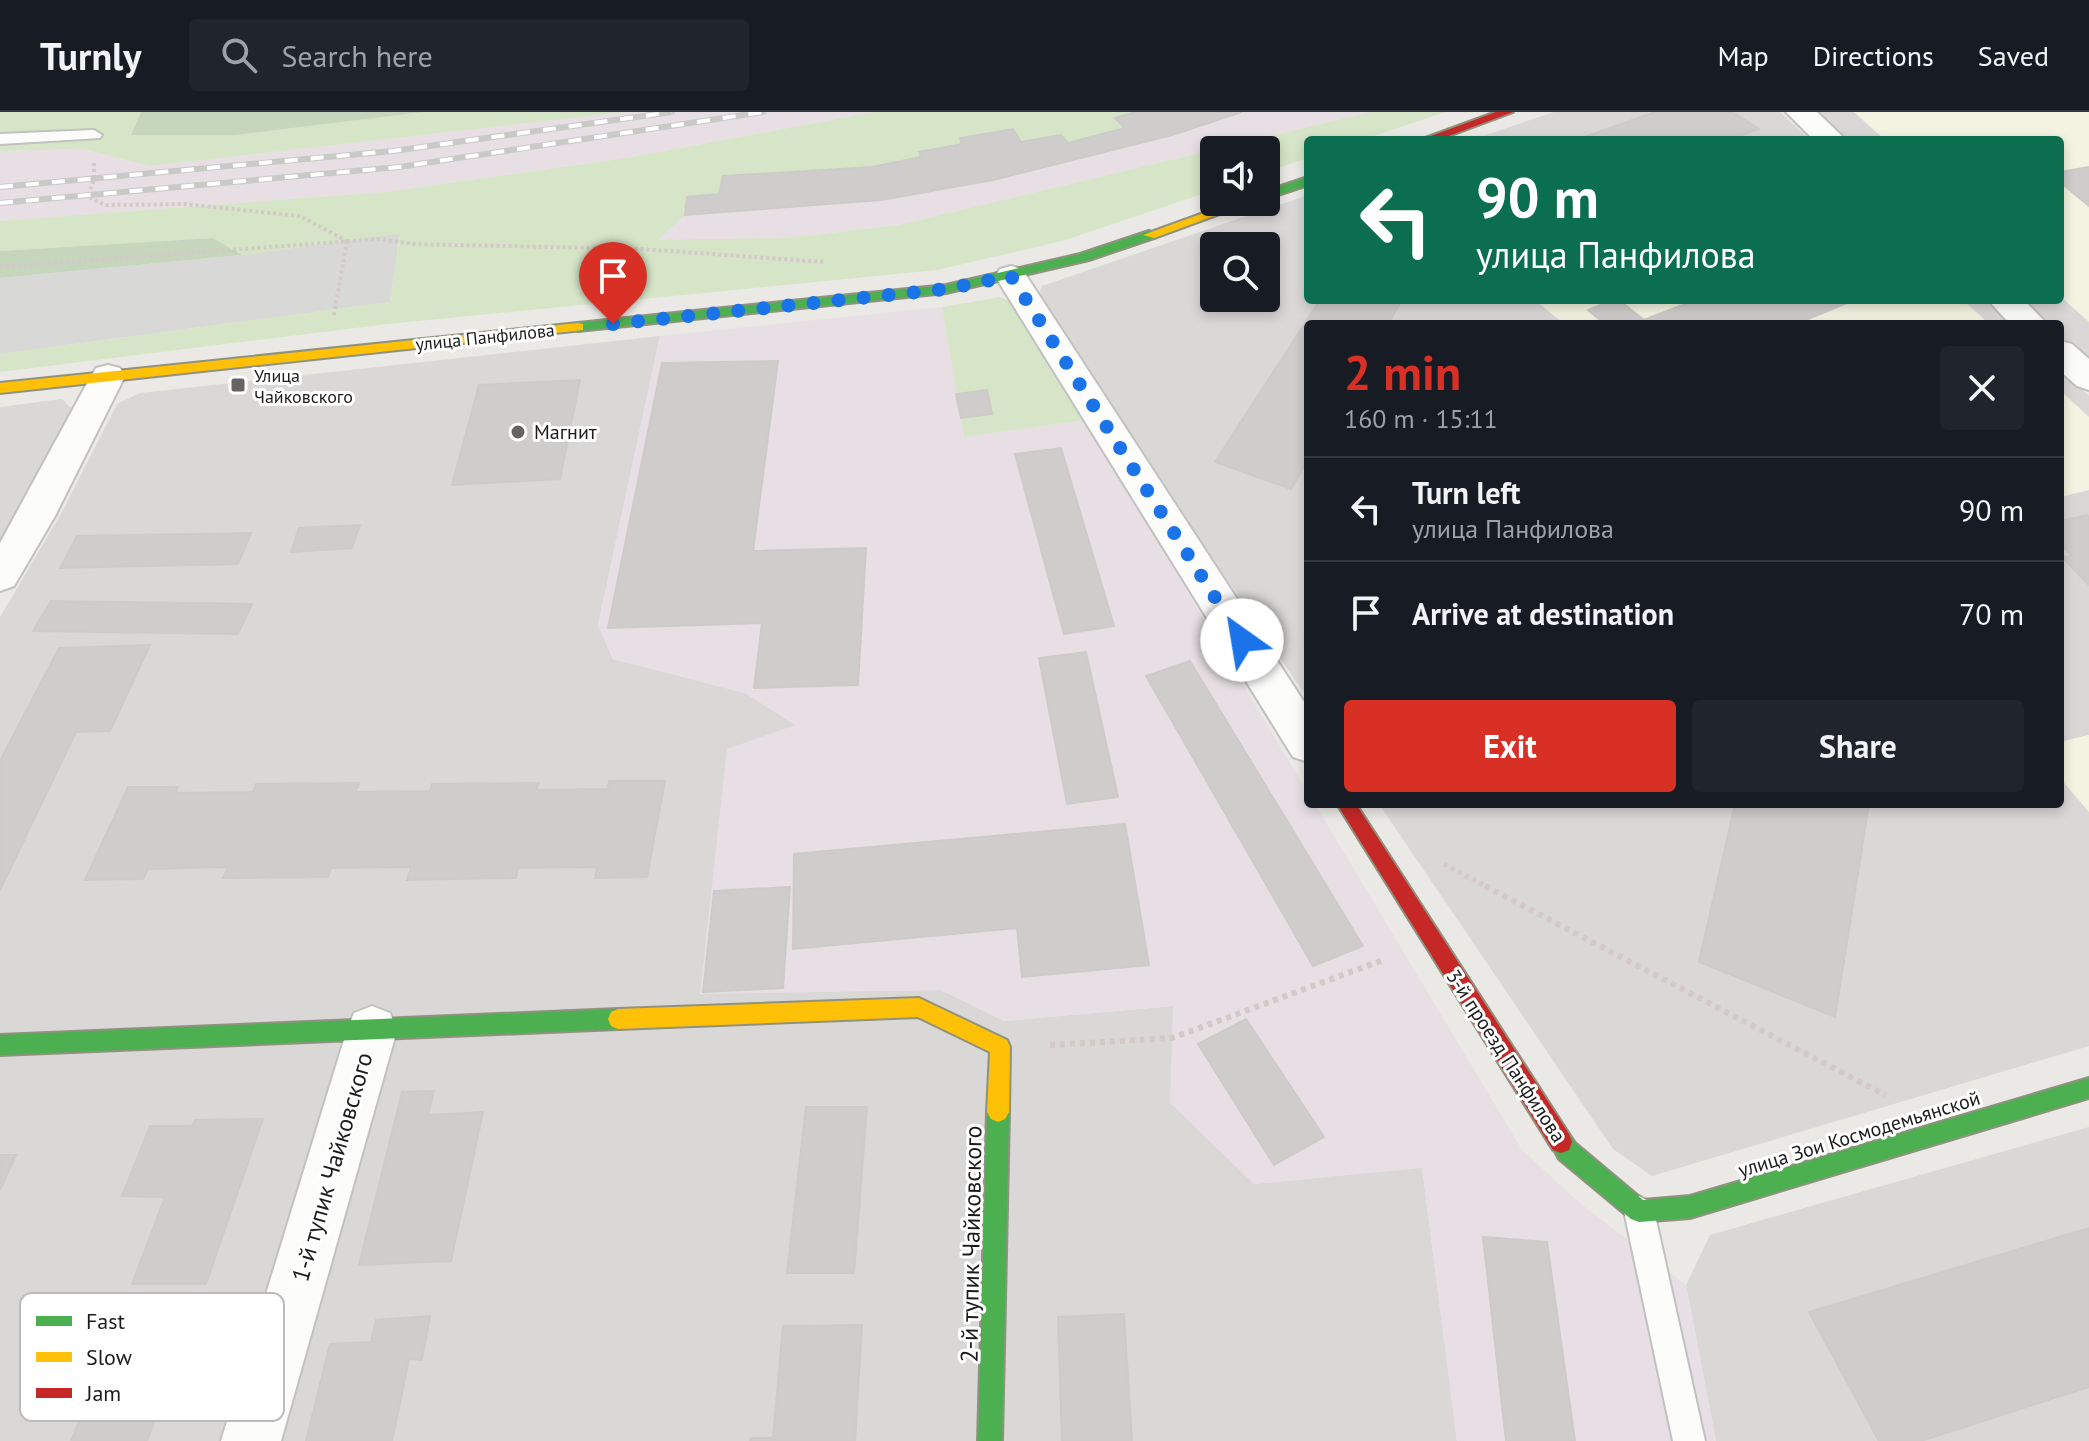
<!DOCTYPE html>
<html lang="en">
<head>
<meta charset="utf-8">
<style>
	:root { --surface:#171b24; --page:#20242c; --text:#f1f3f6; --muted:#9ea1a6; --line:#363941; --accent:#d93025 }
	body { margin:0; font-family:"PT Sans",sans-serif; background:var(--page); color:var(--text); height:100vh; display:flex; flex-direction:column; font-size:30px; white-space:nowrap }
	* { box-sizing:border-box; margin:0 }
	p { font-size:26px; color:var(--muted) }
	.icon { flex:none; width:44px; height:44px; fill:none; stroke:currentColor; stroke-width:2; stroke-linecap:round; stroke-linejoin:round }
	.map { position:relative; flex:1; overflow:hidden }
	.details { position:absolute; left:1304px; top:208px; width:760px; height:488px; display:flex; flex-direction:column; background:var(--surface); border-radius:8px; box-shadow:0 4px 12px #0003 }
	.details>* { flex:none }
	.guide { position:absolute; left:1304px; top:24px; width:760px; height:168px; border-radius:8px; box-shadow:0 4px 12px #0003; background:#0b6e4f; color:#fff; overflow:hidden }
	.controls { position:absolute; left:1200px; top:24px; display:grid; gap:16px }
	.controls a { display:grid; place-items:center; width:80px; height:80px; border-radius:8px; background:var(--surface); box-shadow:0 4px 12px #0003; font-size:40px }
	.pin { position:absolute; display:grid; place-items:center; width:68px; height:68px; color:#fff; margin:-82px -34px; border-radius:50% 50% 50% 0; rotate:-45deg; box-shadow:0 0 8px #0007 }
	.pin .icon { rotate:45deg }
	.me { position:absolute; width:88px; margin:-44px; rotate:328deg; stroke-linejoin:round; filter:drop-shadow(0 0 6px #0008) }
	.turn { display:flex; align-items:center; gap:28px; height:168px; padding:0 40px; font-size:36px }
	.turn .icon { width:104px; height:104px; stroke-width:2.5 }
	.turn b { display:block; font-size:56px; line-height:68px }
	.round { display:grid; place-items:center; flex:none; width:84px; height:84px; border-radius:8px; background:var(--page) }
	.headline { display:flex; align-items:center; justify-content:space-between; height:136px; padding:0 40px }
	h1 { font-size:48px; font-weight:700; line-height:60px; color:var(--accent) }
	.cta { display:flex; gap:16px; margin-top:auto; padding:16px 40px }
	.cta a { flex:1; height:92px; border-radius:8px; background:var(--accent); color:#fff; font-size:32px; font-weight:700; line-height:92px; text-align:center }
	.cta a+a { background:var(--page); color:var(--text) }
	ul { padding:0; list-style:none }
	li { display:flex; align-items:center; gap:24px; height:104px; padding:0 40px; border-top:2px solid var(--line) }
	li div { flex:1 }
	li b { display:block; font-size:30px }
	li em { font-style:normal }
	header { display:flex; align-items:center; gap:48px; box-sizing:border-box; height:112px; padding:0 40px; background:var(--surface); border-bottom:2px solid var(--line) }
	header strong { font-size:38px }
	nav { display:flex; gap:44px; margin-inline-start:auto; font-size:28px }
	.search { width:560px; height:72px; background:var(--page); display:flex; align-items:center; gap:20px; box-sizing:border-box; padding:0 28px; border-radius:8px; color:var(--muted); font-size:30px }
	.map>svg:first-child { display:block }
</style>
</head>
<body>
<header>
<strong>Turnly</strong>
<div class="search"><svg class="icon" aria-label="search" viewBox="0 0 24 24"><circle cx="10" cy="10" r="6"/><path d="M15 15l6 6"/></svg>Search here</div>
<nav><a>Map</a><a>Directions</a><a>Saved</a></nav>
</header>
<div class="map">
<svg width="2089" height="1329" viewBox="0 0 2089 1329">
	<rect width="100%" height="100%" fill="#eae9e5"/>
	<g fill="#d9d8d6" fill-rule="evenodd">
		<path d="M1554,0h226l30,28h-339z"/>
		<path d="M1810,0h279v254l-29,-26v-16h-17l-27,-24h44v-160h-219z"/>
		<path d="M1308,83v105h677l26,24h-703v375l-271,-400 5,-13zM1214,134h52v52h-52z"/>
		<path d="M660,224l-62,289 15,34 132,34 51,32 -96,268 241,-3 63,31 169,-15 81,178 168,-17 35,274h-1457v-824l62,-105 55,-108 23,-11z"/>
		<path d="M2060,257l29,27v339l-29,7z"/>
		<path d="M62,287l9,9 -53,112 -18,29v-142z"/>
		<path d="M2060,666l29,34v234l-437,130 -39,-27 -234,-345h681z"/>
		<path d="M2089,1015v314h-373l-30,-156 24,-50z"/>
	</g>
	<g fill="#e7dfe3">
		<path d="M625,0h250l-248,46 -242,34 -385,29v-70l83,-2 67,17z"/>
		<path d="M1135,0h236l-472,113 -112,13 -130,3 28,-26 2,-18 32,-3 243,-50 -2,-6 61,4 40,-7z"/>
		<path d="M942,195l22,130 120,-17 224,373v11h7l207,346 59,54 105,81 30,156h-259l-35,-273 -168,16 -84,-81 3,-97 -169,15 -63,-31 -241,4 27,-245 68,-24 -50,-32 -132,-34 -15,-34 62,-289z"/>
	</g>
	<g fill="#f3f3e1">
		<path d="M1854,0h235v210l-29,-26v-156h-175z"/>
		<path d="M1535,188h428l26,24h-425z"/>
		<path d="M2060,278l29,27v73l-29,7z"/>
		<path d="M2089,623v77l-29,-34v-36z"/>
	</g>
	<path fill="#d8d8d6" d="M400,121l-10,69 -390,52v-76l242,-23z"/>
	<g fill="#d6e5c7">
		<path d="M0,0h141l-9,22 104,1 188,-23h201l-475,54 -67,-17 -83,2z"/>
		<path d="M875,0h260l-10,16 -57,15 -8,-8 -39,7 -60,-4 1,6 -43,8 2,5 -202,37 -32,3 -2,18 -27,25 129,-2 112,-13 472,-113h75l-84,28h-54v18l-42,14v-22h-52v40l-152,51 -125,29 -549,54 -388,48v-18l390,-52 10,-68 -158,21 -29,-17 -213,13v-30l385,-29 242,-34z"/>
		<path d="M1000,185l19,8 65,115 -120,17 -22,-130z"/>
	</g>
	<g fill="#c6d6bd">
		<path d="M141,0h283l-188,23h-105z"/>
		<path d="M213,126l29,17 -242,23v-27z"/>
	</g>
	<g fill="#cecdcb" stroke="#cdcbc7" stroke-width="2">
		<path d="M1242,0l-70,23 -179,45 -112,20 -196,15 2,-18 32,-3 4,-18 149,-9 49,-10 -2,-5 43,-8 -2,-6 53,-9 8,13 40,-7 7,8 57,-15 -10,-10 20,-6z"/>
		<path d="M1655,0h77l27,17 -31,11h-152z"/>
		<path d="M2089,55v39l-29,-24v-10z"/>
		<path d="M1320,188h82l-14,24h-80v136l-17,29 -76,-27z"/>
		<path d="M1613,188h6l25,20 51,-20h159l-58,24h-191l-17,-14z"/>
		<path d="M778,249l-25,190 113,-3 -8,137 -104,3 8,-65 -154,5 54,-265z"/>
		<path d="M580,268l-20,99 -108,6 27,-100z"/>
		<path d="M987,278l5,24 -31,4 -5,-24z"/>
		<path d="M1061,336l53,178 -50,8 -49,-180z"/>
		<path d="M2087,403l2,2v68l-27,-28 10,-1 -12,-12v-23z"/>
		<path d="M360,413l-8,23 -61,4 8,-24z"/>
		<path d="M251,421l-13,31 -178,4 17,-32z"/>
		<path d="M51,489l201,3 -14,30 -205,-3z"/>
		<path d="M150,533l-40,86 -34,1 -76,158v-129l59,-113z"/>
		<path d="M1086,540l32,145 -51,7 -28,-146z"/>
		<path d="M1190,549l173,285 -50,20 -167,-290z"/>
		<path d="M609,669h56l-18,96 -52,1 2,-11 -79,1 -2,10 -109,2 4,-13 -80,1 -3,9 -105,1 5,-11 -80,2 -5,10 -58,1 43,-93h50l-3,6 78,-1 3,-8 103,-1 -3,9 74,-1 2,-7 107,-1 -3,7 72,-1z"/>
		<path d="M1735,692h134l-34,213 -136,-55z"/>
		<path d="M1125,712l24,141 -127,12 -5,-49 -224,21 1,-95z"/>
		<path d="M790,775l-7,101 -80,4 11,-101z"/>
		<path d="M1246,907l78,118 -50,28 -76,-121z"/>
		<path d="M434,979l-6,24 55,-3 -32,149 -92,4 43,-173z"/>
		<path d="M806,995h61l-13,166h-67z"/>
		<path d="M263,1007l-57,165h-74l33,-87 -43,-1 28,-70h42l3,-6z"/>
		<path d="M0,1043h16l-16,35z"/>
		<path d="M2089,1116v159l-168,54h-42l-70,-129z"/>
		<path d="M1483,1125l64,5 28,199h-69z"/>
		<path d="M103,1198l109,4 -16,39 -15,-1 -34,89h-76l37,-91 -22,-1z"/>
		<path d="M1124,1202l8,127h-70l-4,-124z"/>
		<path d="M430,1204l-8,44 -13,-1 -17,82h-86l24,-97 41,-2 5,-22z"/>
		<path d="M862,1213l-7,116h-105l1,-3h22l10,-112z"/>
	</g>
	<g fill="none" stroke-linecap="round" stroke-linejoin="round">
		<defs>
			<g id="lane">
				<path d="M94,18l8,5 -2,3 -100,6v-10z"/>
				<path d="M1639,1084l10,5 5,10 51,230h-32l-49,-230 5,-10z"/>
			</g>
			<g id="street">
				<path d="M1786,0h31l29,28h-32z"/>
				<path d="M1011,154l11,3 286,439v54l-15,-5 -298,-481 5,-7z"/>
				<path d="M1988,188h36l23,24h-37z"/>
				<path d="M2060,229l12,3 17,15v31l-12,-4 -17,-15z"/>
				<path d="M108,253l12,3 5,8 -70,140 -41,70 -14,5v-48l91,-167 5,-8z"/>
				<path d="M372,894l18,7 7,17 -116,411h-60l126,-411 7,-17z"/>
			</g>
			<g id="fast">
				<path d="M1308,65v8l-42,14v-8z"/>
				<path d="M1149,119l6,4 -1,3 -65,22 -143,33 -368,38 -7,-4 7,-4 368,-38 134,-31z"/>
				<path d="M618,897l7,3 3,7 -3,7 -7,3 -618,26v-20z"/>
				<path d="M2089,966v20l-399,120 -51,4 -8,-3 -72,-60 -9,-17 3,-8 8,-3 8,3 6,9 68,57 47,-4z"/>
				<path d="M998,990l7,3 4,7 -7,329h-24l9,-329 4,-7z"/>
			</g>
			<g id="slow">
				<path d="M1234,90h18l-98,36 -11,-3z"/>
				<path d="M578,211l5,1v6l-583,63v-10z"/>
				<path d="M919,886l88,42 3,7 -1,65 -4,7 -7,3 -7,-3 -4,-7 3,-60 -72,-35 -300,12 -7,-3 -3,-7 3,-7 7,-3z"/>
			</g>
			<g id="jam">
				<path d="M1496,0h17l-75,28h-18z"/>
				<path d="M1337,692h19l213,330 3,8 -3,8 -8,3 -8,-3z"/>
			</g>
		</defs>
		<use href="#lane" stroke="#c1c1bf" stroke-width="4"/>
		<use href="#street" stroke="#c1c1bf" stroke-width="4"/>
		<use href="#fast" stroke="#909280" stroke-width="4"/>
		<use href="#slow" stroke="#909280" stroke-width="4"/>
		<use href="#jam" stroke="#909280" stroke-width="4"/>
		<g stroke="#d3c9c7" stroke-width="4" stroke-dasharray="3 3" stroke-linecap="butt">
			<path d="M94,51v16l-6,17 16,9 80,-1 116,12 47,25"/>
			<path d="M0,155l378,-28 36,5 226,5 185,13"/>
			<path d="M334,203l13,-74"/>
		</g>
		<path stroke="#d3c9c7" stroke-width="5" stroke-dasharray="4 4" stroke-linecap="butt" d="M1444,752l45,24"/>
		<g stroke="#d3c9c7" stroke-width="6" stroke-dasharray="5 5" stroke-linecap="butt">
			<path d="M1485,774l400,209"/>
			<path d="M1050,933l122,-7 211,-78"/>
		</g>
		<use href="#lane" fill="#fcfcfb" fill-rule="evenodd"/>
		<use href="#street" fill="#fcfcfb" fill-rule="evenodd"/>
		<use href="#fast" fill="#4caf50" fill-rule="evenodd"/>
		<use href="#slow" fill="#ffc107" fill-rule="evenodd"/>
		<use href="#jam" fill="#c62828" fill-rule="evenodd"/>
		<defs>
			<g id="rail">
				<path d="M0,75l393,-36 279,-39"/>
				<path d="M0,91l399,-36 364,-55"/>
			</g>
		</defs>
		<use href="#rail" stroke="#c9c9c8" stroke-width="6"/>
		<use href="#rail" stroke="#fff" stroke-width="4" stroke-dasharray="13" stroke-linecap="butt"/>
	</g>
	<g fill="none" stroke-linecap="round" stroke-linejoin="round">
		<path stroke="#1a73e8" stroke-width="14" stroke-dasharray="0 25.2" d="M613,212l333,-35 65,-13 231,364"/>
	</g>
	<g fill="#646462" stroke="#fff" stroke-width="3">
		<rect x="230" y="265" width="16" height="16" rx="4"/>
		<circle cx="518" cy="320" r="8"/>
	</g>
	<g text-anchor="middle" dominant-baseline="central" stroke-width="6" stroke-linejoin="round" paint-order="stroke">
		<g font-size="18" fill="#1c1c1c" stroke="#fff">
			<text transform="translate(485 225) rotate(-6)">улица Панфилова</text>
		</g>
		<g font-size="18" fill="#1c1c1c" stroke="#fff" text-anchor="start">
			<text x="254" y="263">Улица<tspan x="254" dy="21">Чайковского</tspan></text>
		</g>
		<g font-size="20" fill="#1c1c1c" stroke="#fff" text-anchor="start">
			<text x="534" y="320">Магнит</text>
		</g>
		<g font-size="20" fill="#1c1c1c" stroke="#fff">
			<text transform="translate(1506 944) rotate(57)">3-й проезд Панфилова</text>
			<text transform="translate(1859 1022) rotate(-17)">улица Зои Космодемьянской</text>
		</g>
		<g font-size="24" fill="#1c1c1c" stroke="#fff">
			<text transform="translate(332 1055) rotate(-74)">1-й тупик Чайковского</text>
			<text transform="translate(971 1132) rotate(-89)">2-й тупик Чайковского</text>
		</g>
	</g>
	<rect x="20" y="1181" width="264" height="128" rx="12" fill="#fff" stroke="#bbb" stroke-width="2"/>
	<rect x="36" y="1204" width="36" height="10" fill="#4caf50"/>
	<rect x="36" y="1240" width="36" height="10" fill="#ffc107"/>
	<rect x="36" y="1276" width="36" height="10" fill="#c62828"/>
	<g font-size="22" fill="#1c1c1c">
		<text x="86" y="1217">Fast</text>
		<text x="86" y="1253">Slow</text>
		<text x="86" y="1289">Jam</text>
	</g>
</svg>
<div class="controls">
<a><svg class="icon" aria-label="sound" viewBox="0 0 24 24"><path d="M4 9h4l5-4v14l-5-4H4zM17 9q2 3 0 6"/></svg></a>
<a><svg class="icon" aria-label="search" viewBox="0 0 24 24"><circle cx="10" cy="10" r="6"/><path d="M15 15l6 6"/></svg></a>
</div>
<div class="pin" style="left:613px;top:212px;background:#d93025"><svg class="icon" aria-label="arrive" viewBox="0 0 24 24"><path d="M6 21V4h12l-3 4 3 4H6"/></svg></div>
<svg class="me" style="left:1242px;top:528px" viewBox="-20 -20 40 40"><circle r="19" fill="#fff"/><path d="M0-13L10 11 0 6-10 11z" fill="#1a73e8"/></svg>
<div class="guide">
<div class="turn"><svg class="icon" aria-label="left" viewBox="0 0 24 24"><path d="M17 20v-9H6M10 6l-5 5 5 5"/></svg><div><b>90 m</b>улица Панфилова</div></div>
</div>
<section class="details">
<div class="headline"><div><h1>2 min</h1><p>160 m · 15:11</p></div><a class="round"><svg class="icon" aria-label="close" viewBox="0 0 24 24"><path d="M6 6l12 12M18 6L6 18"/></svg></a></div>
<ul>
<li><svg class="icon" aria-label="left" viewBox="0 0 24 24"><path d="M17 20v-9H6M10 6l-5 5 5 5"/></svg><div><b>Turn left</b><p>улица Панфилова</p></div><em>90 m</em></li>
<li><svg class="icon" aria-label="arrive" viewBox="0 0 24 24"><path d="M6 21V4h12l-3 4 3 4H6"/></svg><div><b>Arrive at destination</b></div><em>70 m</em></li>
</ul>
<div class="cta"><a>Exit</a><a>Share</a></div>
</section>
</div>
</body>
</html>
